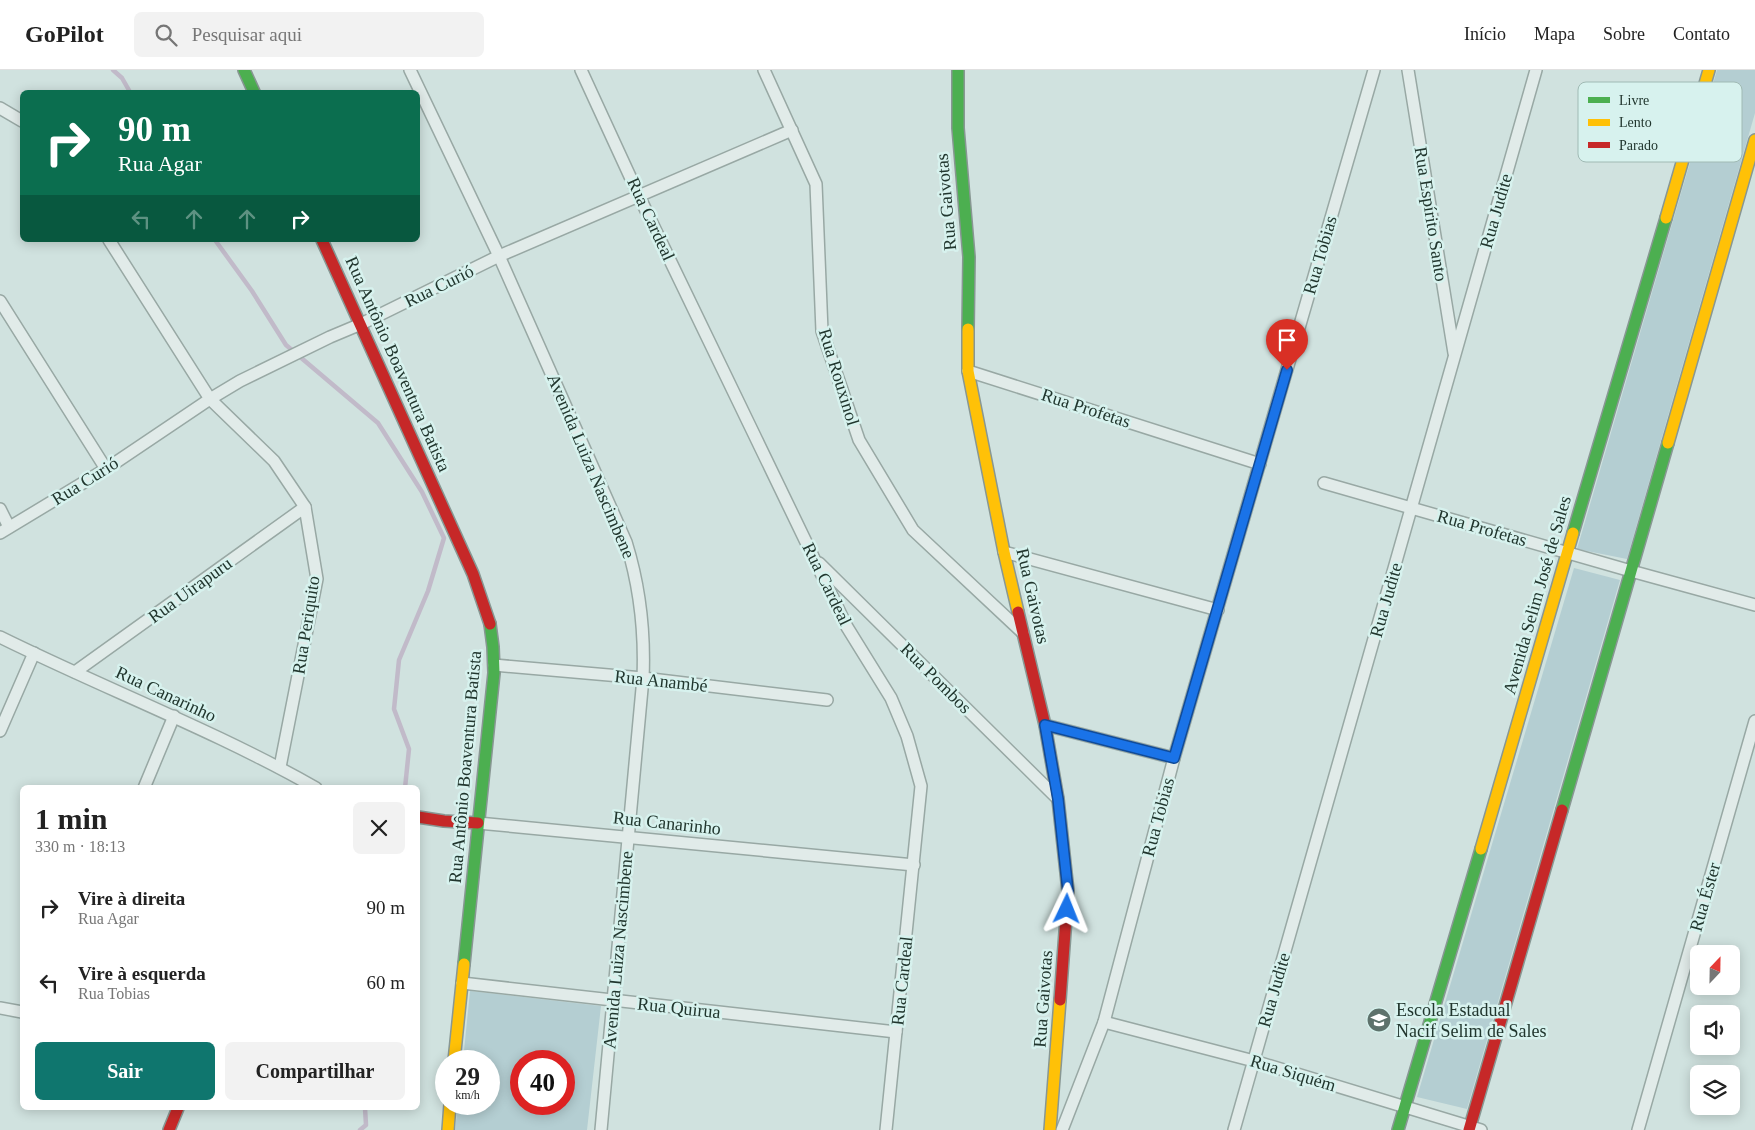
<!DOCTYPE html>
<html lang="pt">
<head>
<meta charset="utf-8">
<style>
	:root { --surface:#fff; --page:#f2f2f2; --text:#222; --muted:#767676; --line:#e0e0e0; --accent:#0f766e }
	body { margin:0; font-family:"Times New Roman",serif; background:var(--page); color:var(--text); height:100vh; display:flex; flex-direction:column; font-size:19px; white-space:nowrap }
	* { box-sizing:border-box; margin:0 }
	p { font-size:16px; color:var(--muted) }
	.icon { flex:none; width:28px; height:28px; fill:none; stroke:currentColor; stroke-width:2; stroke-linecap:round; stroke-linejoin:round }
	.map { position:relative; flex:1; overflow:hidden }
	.panel { position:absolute; left:20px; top:715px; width:400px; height:325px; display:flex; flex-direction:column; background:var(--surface); border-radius:8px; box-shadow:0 2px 12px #0003 }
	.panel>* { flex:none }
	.banner { position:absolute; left:20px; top:20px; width:400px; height:152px; border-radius:8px; box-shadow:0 2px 12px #0003; background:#0b6e4f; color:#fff; overflow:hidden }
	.needle { width:32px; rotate:22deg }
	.fabs { position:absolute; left:1690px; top:875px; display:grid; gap:10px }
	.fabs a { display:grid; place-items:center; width:50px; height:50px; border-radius:8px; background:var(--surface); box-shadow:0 2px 12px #0003; font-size:25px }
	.speed { position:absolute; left:435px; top:980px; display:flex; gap:10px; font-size:25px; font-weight:700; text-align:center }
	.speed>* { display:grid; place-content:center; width:65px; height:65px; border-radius:50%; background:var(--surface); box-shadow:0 2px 12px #0003; line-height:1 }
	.speed small { font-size:12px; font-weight:400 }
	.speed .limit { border:8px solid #d22; background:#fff; color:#111 }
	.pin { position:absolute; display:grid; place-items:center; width:42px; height:42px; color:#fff; margin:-51px -21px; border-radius:50% 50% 50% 0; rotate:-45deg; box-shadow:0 0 5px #0007 }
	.pin .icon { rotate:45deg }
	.me { position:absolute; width:55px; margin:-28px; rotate:2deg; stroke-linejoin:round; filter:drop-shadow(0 0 4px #0008) }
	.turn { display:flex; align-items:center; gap:18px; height:105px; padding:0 15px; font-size:22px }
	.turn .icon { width:65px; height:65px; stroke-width:2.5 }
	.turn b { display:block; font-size:35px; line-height:42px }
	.lanes { display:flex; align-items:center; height:48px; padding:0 15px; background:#0003; justify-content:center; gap:25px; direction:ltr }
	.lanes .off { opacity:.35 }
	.round { display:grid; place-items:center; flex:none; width:52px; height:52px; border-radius:8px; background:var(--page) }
	.headline { display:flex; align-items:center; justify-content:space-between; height:85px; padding:0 15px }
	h1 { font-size:30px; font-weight:600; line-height:38px }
	.primary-button { display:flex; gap:10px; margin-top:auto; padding:10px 15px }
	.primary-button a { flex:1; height:58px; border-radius:8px; background:var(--accent); color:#fff; font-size:20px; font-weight:600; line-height:58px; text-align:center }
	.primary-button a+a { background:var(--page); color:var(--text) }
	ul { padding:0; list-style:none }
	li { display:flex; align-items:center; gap:15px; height:75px; padding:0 15px }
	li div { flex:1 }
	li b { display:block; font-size:19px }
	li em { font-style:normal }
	header { display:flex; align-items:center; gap:30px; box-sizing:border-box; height:70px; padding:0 25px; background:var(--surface); border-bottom:1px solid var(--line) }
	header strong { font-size:24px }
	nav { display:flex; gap:28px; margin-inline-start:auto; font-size:18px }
	.search { width:350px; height:45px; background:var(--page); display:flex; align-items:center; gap:12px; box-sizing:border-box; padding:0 18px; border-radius:8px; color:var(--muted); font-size:19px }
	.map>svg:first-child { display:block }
</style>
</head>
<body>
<header>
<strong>GoPilot</strong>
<div class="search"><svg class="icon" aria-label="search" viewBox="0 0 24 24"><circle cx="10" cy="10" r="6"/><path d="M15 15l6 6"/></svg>Pesquisar aqui</div>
<nav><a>Início</a><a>Mapa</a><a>Sobre</a><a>Contato</a></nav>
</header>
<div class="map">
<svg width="1755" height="1060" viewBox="0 0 1755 1060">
	<rect width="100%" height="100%" fill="#d0e2df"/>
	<g fill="#b4ced2" fill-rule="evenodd">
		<path d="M1717,0h38v43l-128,446 -50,-10z"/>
		<path d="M1574,498l46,12 -153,529 -50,-12z"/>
		<path d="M470,921l131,15 -14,124h-132l3,-26h31v-43h-26zM521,991h43v43h-43z"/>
	</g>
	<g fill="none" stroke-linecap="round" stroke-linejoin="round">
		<g stroke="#c1bac9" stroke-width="4.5">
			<path d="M113,0l9,8 8,14"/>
			<path d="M215,170l37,51 34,54 92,78 44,69 22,46 -16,53 -29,69 -5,49 15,40 -4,39"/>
			<path d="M360,1060l6,-5 -1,-17"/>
		</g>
		<defs>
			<g id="street">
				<path d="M410,0l89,186 127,286c14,45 19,89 17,136l-42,452"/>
				<path d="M581,0l58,126 208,431 44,71 16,38 14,50 -35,344"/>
				<path d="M764,0l52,114 6,147 37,109 54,90 110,103"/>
				<path d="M1408,0l46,283"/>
				<path d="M0,38l22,13"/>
				<path d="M109,170l101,159 64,62 31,46 12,72 -37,188"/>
				<path d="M0,231l106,168"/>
				<path d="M968,301l292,93"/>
				<path d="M1324,413l307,88 124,34"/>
				<path d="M0,439l9,18"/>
				<path d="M0,463l106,-64 104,-70 30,-18 90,-44 31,-13 138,-68 293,-126"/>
				<path d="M1004,482l214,58"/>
				<path d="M819,493l239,236"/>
				<path d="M0,567c105,52 214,93 316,151"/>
				<path d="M494,595l149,13 184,22"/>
				<path d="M75,602l230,-165"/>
				<path d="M1045,655l129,33"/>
				<path d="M0,661l34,-78"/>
				<path d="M144,718l30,-72"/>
				<path d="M478,753l436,42"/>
				<path d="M462,913l434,49"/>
				<path d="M0,938l22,4"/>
				<path d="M1104,952l150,39 227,69"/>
				<path d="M1062,1060l42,-108 70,-264 200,-688"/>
				<path d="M1234,1060l302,-1060"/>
				<path d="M1638,1060l117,-409"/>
			</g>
			<g id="fast">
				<path d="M244,0l10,22"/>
				<path d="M958,0v58l11,129 -1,72"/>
				<path d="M1573,463l93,-315"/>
				<path d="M1562,740l106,-367"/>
				<path d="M464,894l30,-291 -1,-26 -3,-23"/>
				<path d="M1398,1060l83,-281"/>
			</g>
			<g id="slow">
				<path d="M1666,148l43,-148"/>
				<path d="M968,259v42l36,181 14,60"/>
				<path d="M1668,373l87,-303"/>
				<path d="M1481,779l92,-316"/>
				<path d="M454,991l10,-97"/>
				<path d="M448,1060l2,-26"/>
				<path d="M1050,1060l10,-130"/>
			</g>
			<g id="jam">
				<path d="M322,170l151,334 17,50"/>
				<path d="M1018,542l27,113 13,74 10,92 -8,109"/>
				<path d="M418,747l26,4 34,2"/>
				<path d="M169,1060l9,-22"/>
				<path d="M1469,1060l93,-320"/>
			</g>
		</defs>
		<use href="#street" stroke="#98a8a4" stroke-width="14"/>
		<use href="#fast" stroke="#889793" stroke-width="14"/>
		<use href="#slow" stroke="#889793" stroke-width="14"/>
		<use href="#jam" stroke="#889793" stroke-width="14"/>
		<use href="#street" stroke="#e1ebe9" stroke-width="11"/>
		<use href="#fast" stroke="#4caf50" stroke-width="11"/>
		<use href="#slow" stroke="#ffc107" stroke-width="11"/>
		<use href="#jam" stroke="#c62828" stroke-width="11"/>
	</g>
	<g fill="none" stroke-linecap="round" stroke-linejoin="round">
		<defs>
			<path id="route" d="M1067,839l1,-18 -10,-92 -13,-74 129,33 113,-388"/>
		</defs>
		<use href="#route" stroke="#114b97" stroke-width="12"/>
		<use href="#route" stroke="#1a73e8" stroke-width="9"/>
	</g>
	<defs>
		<symbol id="school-disc" viewBox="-11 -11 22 22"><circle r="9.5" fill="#5e726c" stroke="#d7f2ee"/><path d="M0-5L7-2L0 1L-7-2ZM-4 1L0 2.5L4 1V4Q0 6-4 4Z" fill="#fff"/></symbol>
	</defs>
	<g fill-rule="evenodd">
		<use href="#school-disc" x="1365" y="936" width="28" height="28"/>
	</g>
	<g text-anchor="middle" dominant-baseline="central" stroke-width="5" stroke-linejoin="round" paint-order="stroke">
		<g font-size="18" fill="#21362e" stroke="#d7f2ee">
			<text transform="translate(946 132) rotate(-95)">Rua Gaivotas</text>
			<text transform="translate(1496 141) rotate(-74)">Rua Judite</text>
			<text transform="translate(1431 144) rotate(81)">Rua Espírito Santo</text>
			<text transform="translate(651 149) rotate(65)">Rua Cardeal</text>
			<text transform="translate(1320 185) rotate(-74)">Rua Tobias</text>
			<text transform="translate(439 216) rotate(-26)">Rua Curió</text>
			<text transform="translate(398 294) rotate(66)">Rua Antônio Boaventura Batista</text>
			<text transform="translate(839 307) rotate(73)">Rua Rouxinol</text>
			<text transform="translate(1086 338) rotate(18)">Rua Profetas</text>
			<text transform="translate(591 396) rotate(67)">Avenida Luiza Nascimbene</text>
			<text transform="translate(85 411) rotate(-32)">Rua Curió</text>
			<text transform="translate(1482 458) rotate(16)">Rua Profetas</text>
			<text transform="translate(827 514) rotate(64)">Rua Cardeal</text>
			<text transform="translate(190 520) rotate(-36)">Rua Uirapuru</text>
			<text transform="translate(1537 525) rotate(-74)">Avenida Selim José de Sales</text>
			<text transform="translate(1033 526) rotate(77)">Rua Gaivotas</text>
			<text transform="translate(1386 530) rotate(-74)">Rua Judite</text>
			<text transform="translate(306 555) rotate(-81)">Rua Periquito</text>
			<text transform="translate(936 608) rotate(45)">Rua Pombos</text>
			<text transform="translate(661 611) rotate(6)">Rua Anambé</text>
			<text transform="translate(166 624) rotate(25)">Rua Canarinho</text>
			<text transform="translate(465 697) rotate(-85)">Rua Antônio Boaventura Batista</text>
			<text transform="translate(1158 747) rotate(-75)">Rua Tobias</text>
			<text transform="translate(667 753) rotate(6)">Rua Canarinho</text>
			<text transform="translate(1705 827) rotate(-74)">Rua Éster</text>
			<text transform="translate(618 880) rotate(-85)">Avenida Luiza Nascimbene</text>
			<text transform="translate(902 911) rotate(-84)">Rua Cardeal</text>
			<text transform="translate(1274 920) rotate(-74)">Rua Judite</text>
			<text transform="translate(1043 929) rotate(-86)">Rua Gaivotas</text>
			<text transform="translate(679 938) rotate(6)">Rua Quirua</text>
			<text transform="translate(1293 1003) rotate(17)">Rua Siquém</text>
		</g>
		<g font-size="18" fill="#21362e" stroke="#d7f2ee" text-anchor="start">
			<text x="1396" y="940">Escola Estadual<tspan x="1396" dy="21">Nacif Selim de Sales</tspan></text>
		</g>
	</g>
	<rect x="1578" y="12" width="164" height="80" rx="8" fill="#d7f2ee" stroke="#a0bab4" stroke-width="1"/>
	<rect x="1588" y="27" width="22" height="6" fill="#4caf50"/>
	<rect x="1588" y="49" width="22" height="7" fill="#ffc107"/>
	<rect x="1588" y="72" width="22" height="6" fill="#c62828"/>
	<g font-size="14" fill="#21362e">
		<text x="1619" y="35">Livre</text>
		<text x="1619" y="57">Lento</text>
		<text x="1619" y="80">Parado</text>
	</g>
</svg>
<div class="fabs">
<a><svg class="needle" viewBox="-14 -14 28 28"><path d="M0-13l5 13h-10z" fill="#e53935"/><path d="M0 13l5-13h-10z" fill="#767676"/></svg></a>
<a><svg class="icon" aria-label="sound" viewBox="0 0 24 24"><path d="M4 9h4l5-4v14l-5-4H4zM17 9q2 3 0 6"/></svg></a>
<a><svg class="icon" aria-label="layers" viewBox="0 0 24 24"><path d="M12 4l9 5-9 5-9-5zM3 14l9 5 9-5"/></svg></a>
</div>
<div class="speed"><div>29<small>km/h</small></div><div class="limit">40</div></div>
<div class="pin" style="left:1287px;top:300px;background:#d93025"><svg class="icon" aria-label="arrive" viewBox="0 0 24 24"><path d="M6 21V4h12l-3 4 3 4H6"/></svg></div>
<svg class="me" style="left:1067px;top:839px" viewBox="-20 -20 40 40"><path d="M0-17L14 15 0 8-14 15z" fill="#1a73e8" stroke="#fff" stroke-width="4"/></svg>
<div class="banner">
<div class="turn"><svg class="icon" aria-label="right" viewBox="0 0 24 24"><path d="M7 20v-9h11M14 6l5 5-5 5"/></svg><div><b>90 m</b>Rua Agar</div></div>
<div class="lanes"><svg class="icon off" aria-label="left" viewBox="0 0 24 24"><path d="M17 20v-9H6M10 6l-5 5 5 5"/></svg><svg class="icon off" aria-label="ahead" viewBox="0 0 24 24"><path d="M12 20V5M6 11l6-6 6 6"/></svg><svg class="icon off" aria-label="ahead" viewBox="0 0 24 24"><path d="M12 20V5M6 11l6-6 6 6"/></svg><svg class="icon" aria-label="right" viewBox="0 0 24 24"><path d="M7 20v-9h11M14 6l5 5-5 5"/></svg></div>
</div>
<section class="panel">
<div class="headline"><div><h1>1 min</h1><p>330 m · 18:13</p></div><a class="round"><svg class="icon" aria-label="close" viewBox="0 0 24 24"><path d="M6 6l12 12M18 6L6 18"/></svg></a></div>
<ul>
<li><svg class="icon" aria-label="right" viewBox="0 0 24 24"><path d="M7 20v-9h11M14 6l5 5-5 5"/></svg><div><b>Vire à direita</b><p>Rua Agar</p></div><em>90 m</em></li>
<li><svg class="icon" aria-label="left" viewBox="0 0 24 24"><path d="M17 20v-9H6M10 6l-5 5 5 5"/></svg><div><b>Vire à esquerda</b><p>Rua Tobias</p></div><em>60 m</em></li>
</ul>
<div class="primary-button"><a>Sair</a><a>Compartilhar</a></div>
</section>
</div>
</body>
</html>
